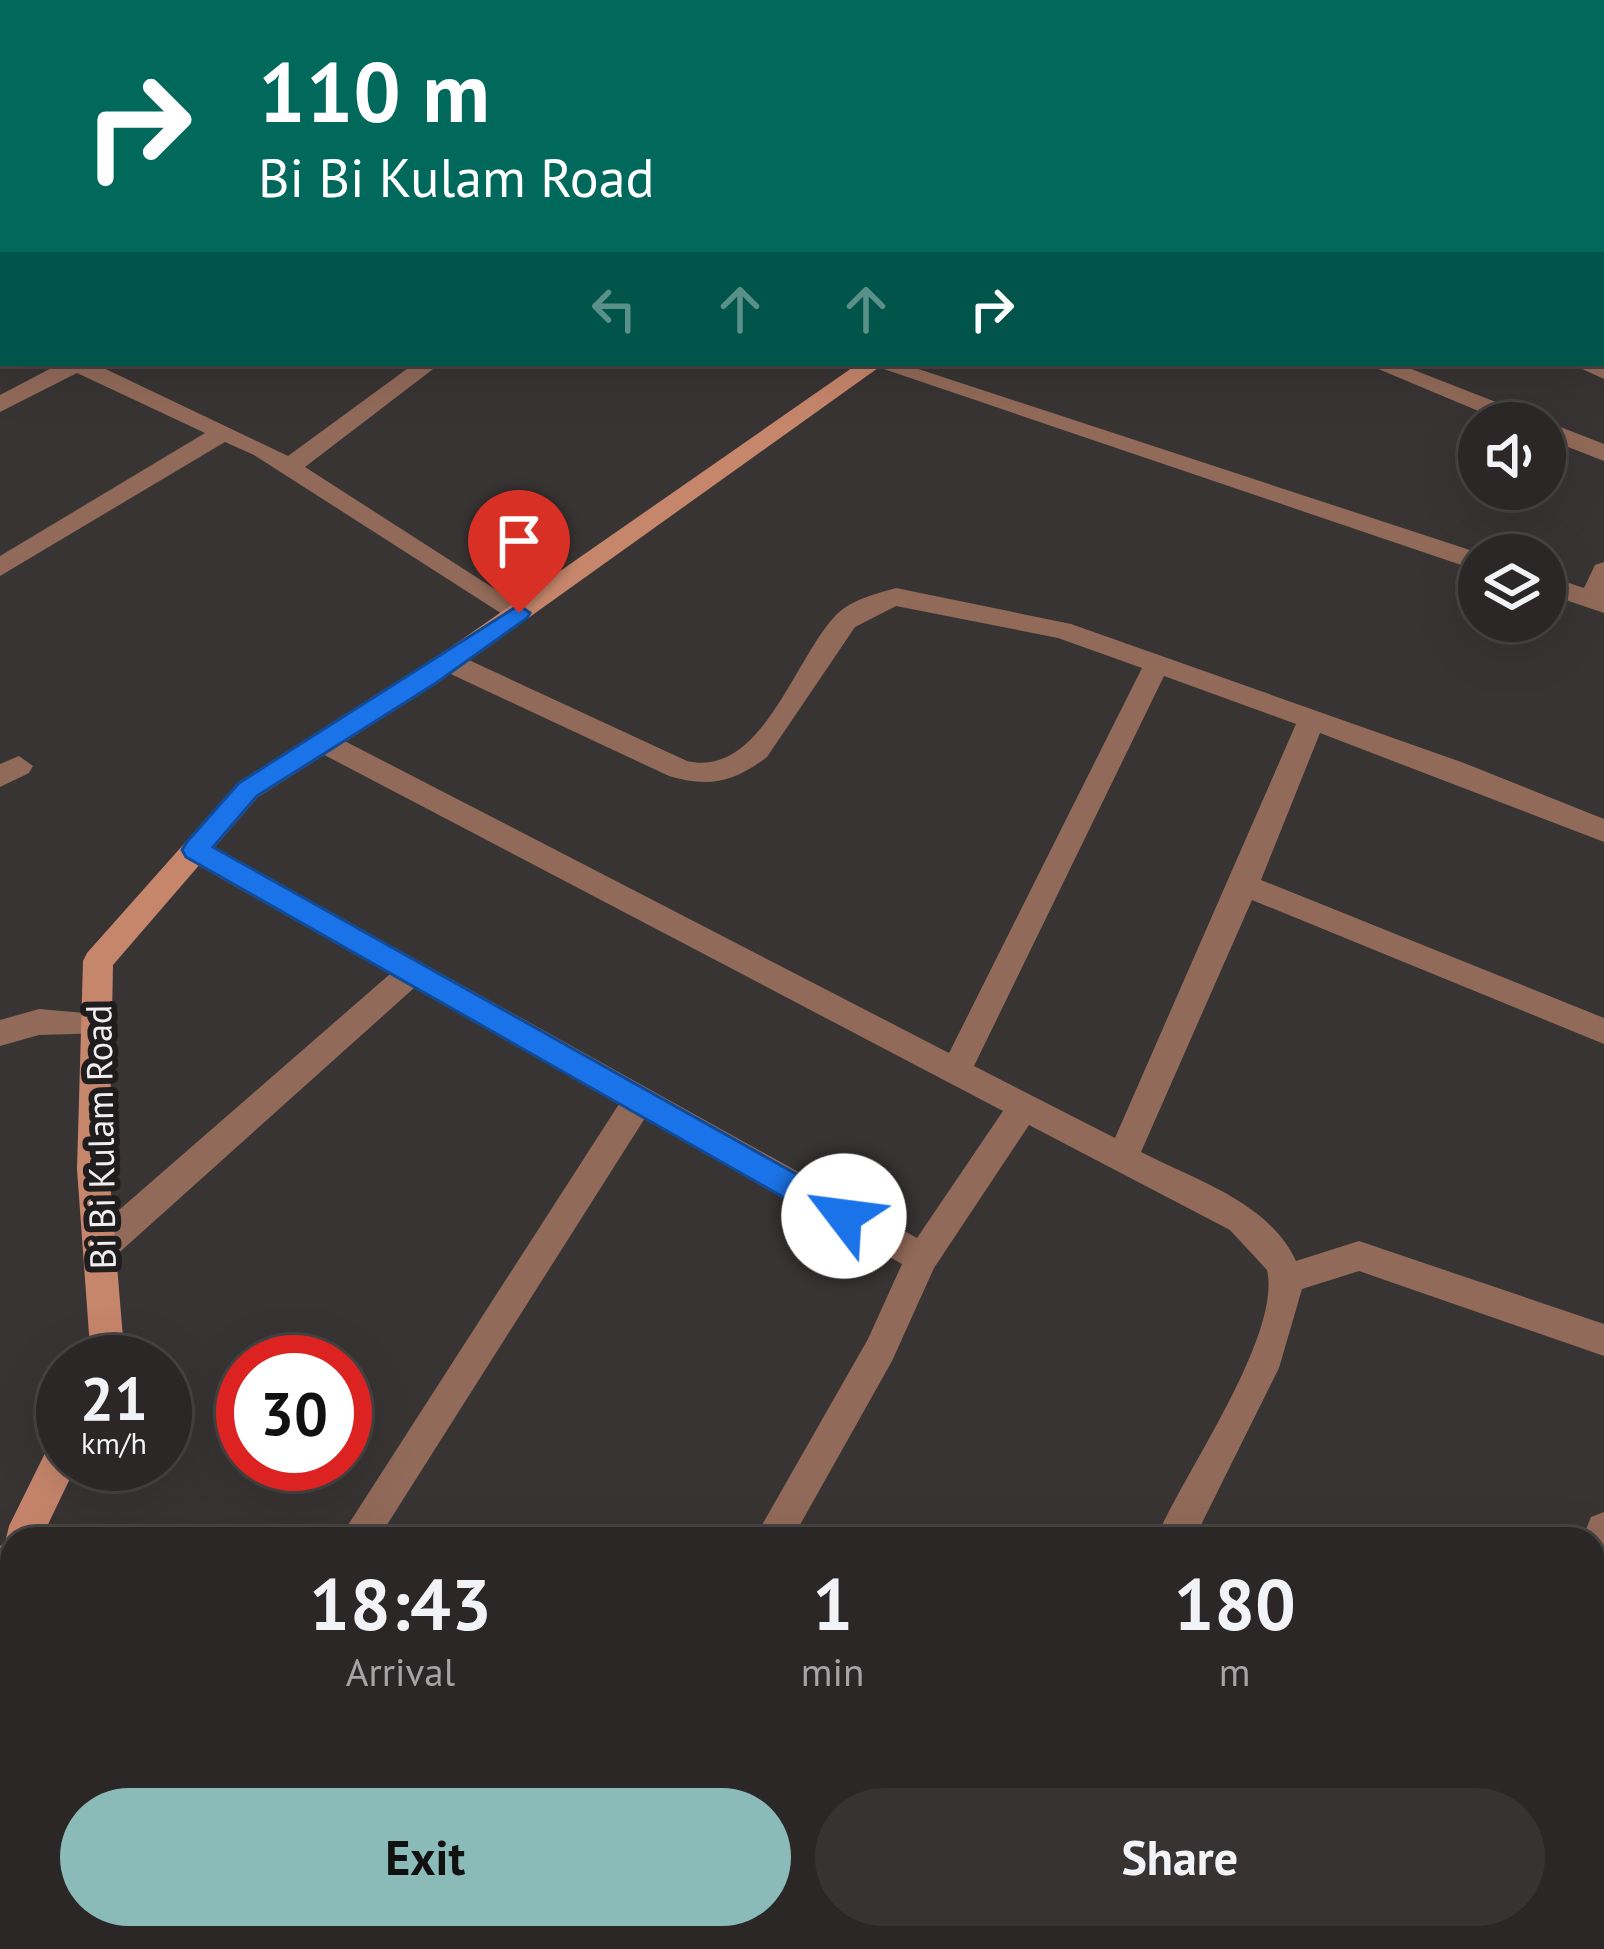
<!DOCTYPE html>
<html lang="en">
<head>
<meta charset="utf-8">
<style>
	:root { --surface:#2a2726; --page:#363332; --text:#f1f3f6; --muted:#a5a5a7; --line:#464443; --accent:#8bbbb9 }
	body { margin:0; font-family:"PT Sans",sans-serif; background:var(--page); color:var(--text); height:100vh; display:flex; flex-direction:column; font-size:45px; white-space:nowrap }
	* { box-sizing:border-box; margin:0 }
	p { font-size:39px; color:var(--muted) }
	.icon { flex:none; width:66px; height:66px; fill:none; stroke:currentColor; stroke-width:2; stroke-linecap:round; stroke-linejoin:round }
	.map { position:relative; flex:1; overflow:hidden }
	.sheet { position:absolute; left:0px; top:1527px; width:1605px; height:423px; display:flex; flex-direction:column; background:var(--surface); border-radius:36px 36px 0 0; box-shadow:0 12px 48px #0002,0 0 0 3px var(--line) }
	.sheet>* { flex:none }
	.hud { position:absolute; left:0px; top:0px; width:1605px; height:366px; box-shadow:0 12px 48px #0002,0 0 0 3px var(--line); background:#00695c; color:#fff; overflow:hidden }
	.fabs { position:absolute; left:1458px; top:402px; display:grid; gap:24px }
	.fabs a { display:grid; place-items:center; width:108px; height:108px; border-radius:50%; background:var(--surface); box-shadow:0 12px 48px #0002,0 0 0 3px var(--line); font-size:60px }
	.speed { position:absolute; left:36px; top:1335px; display:flex; gap:24px; font-size:60px; font-weight:700; text-align:center }
	.speed>* { display:grid; place-content:center; width:156px; height:156px; border-radius:50%; background:var(--surface); box-shadow:0 12px 48px #0002,0 0 0 3px var(--line); line-height:1 }
	.speed small { font-size:30px; font-weight:400 }
	.speed .limit { border:18px solid #d22; background:#fff; color:#111 }
	.pin { position:absolute; display:grid; place-items:center; width:102px; height:102px; color:#fff; margin:-123px -51px; border-radius:50% 50% 50% 0; rotate:-45deg; box-shadow:0 0 12px #0007 }
	.pin .icon { rotate:45deg }
	.me { position:absolute; width:132px; margin:-66px; rotate:300deg; stroke-linejoin:round; filter:drop-shadow(0 0 9px #0008) }
	.turn { display:flex; align-items:center; gap:42px; height:252px; padding:0 60px; font-size:54px }
	.turn .icon { width:156px; height:156px; stroke-width:2.5 }
	.turn b { display:block; font-size:84px; line-height:102px }
	.lanes { display:flex; align-items:center; height:114px; padding:0 60px; background:#0003; justify-content:center; gap:60px; direction:ltr }
	.lanes .off { opacity:.35 }
	.eta { display:flex; justify-content:space-evenly; align-items:center; height:204px; text-align:center }
	.eta b { font-size:72px; font-weight:800; line-height:84px }
	.primary-button { display:flex; gap:24px; margin-top:auto; padding:24px 60px }
	.primary-button a { flex:1; height:138px; border-radius:72px; background:var(--accent); color:#111; font-size:48px; font-weight:800; line-height:138px; text-align:center }
	.primary-button a+a { background:var(--page); color:var(--text) }
	.map>svg:first-child { display:block }
</style>
</head>
<body>
<div class="map">
<svg width="1604" height="1949" viewBox="0 0 1604 1949">
	<rect width="100%" height="100%" fill="#383433"/>
	<g fill="none" stroke-linecap="round" stroke-linejoin="round">
		<g fill="#926a59" fill-rule="evenodd">
			<path d="M0,7l3,1v12l-3,-1z"/>
			<rect x="1602" y="98" width="2" height="12"/>
			<path d="M3,112v12l-3,1v-12z"/>
			<path d="M0,142l3,1v12l-3,-1z"/>
			<path d="M1602,153h2l-2,14z"/>
			<rect x="1602" y="194" width="2" height="13"/>
			<path d="M0,227h3l-3,14z"/>
			<path d="M0,293l3,1v15l-3,-1z"/>
			<path d="M61,363h32l195,93 127,-93h26l-136,104 227,146 -4,6h-18l-256,-164 -29,-13 -225,134v-20l205,-123 -128,-60 -77,39v-17z"/>
			<path d="M866,363h34l585,192h-6v15l-9,-2z"/>
			<path d="M1364,363h32l208,81v17l-59,-23v-15h-38z"/>
			<path d="M1569,363l35,1v15z"/>
			<path d="M1604,562v51l-59,-20v-18l39,13 11,-23z"/>
			<path d="M896,588l175,36 393,139 140,56v23l-284,-109 -59,147 343,138v26l-352,-144 -111,252c54,28 128,50 155,109l63,-20 245,83v32l-245,-85 -57,18 -23,79 -85,171h-38c27,-65 126,-203 111,-269l-37,-40 -201,-105 -95,143 -42,93 -100,178h-38l114,-200 34,-75 -257,-146 -267,421h-39l280,-435 -205,-116 -302,271 -12,4 -12,-4 -5,-11 5,-11 302,-263 -205,-116 -4,-8 4,-8h20l712,396 86,-127 -690,-362 -4,-7 4,-7h20l616,318 193,-385 -84,-30 -162,-32 -41,21 -88,130c-33,25 -58,31 -98,19l-229,-107 -4,-7 4,-7h18l229,106c75,18 108,-105 150,-147 16,-15 38,-20 59,-26zM1164,676l132,48 -181,414 -141,-72z"/>
			<path d="M19,756l14,10 -4,7 -29,14v-23z"/>
			<path d="M39,1009l69,6 4,9 -4,9 -69,2 -39,11v-26z"/>
			<path d="M1604,1512v60l-11,4v-37h-11l9,-22z"/>
			<path d="M77,1938h44l-5,11h-44z"/>
			<path d="M521,1938h43l-5,11h-43z"/>
			<path d="M954,1938h43l-5,11h-43z"/>
			<path d="M1419,1938h42l-4,11h-42z"/>
		</g>
		<g fill="#c6866c" fill-rule="evenodd">
			<path d="M859,363h26l-449,321 -178,113 -145,168 -4,204 16,193h-34l-14,-193 6,-208 4,-8 151,-170 180,-113z"/>
			<path d="M63,1438v26h14l-36,75h-29v58l-12,5v-56l5,-3 4,-17 41,-83z"/>
		</g>
	</g>
	<path fill="#1a73e8" stroke="#114b97" stroke-width="3" d="M519,605l11,8 -3,5 -91,65 -179,113 -44,51 642,360 4,9 -4,10 -11,3 -10,-3 -648,-369 -4,-7 4,-7 53,-60z"/>
	<g text-anchor="middle" dominant-baseline="central" stroke-width="12" stroke-linejoin="round" paint-order="stroke">
		<g font-size="36" fill="#efeded" stroke="#1e1c1c">
			<text transform="translate(100 1137) rotate(-91)">Bi Bi Kulam Road</text>
		</g>
	</g>
</svg>
<div class="fabs">
<a><svg class="icon" aria-label="sound" viewBox="0 0 24 24"><path d="M4 9h4l5-4v14l-5-4H4zM17 9q2 3 0 6"/></svg></a>
<a><svg class="icon" aria-label="layers" viewBox="0 0 24 24"><path d="M12 4l9 5-9 5-9-5zM3 14l9 5 9-5"/></svg></a>
</div>
<div class="speed"><div>21<small>km/h</small></div><div class="limit">30</div></div>
<div class="pin" style="left:519px;top:613px;background:#d93025"><svg class="icon" aria-label="arrive" viewBox="0 0 24 24"><path d="M6 21V4h12l-3 4 3 4H6"/></svg></div>
<svg class="me" style="left:844px;top:1216px" viewBox="-20 -20 40 40"><circle r="19" fill="#fff"/><path d="M0-13L10 11 0 6-10 11z" fill="#1a73e8"/></svg>
<div class="hud">
<div class="turn"><svg class="icon" aria-label="right" viewBox="0 0 24 24"><path d="M7 20v-9h11M14 6l5 5-5 5"/></svg><div><b>110 m</b>Bi Bi Kulam Road</div></div>
<div class="lanes"><svg class="icon off" aria-label="left" viewBox="0 0 24 24"><path d="M17 20v-9H6M10 6l-5 5 5 5"/></svg><svg class="icon off" aria-label="ahead" viewBox="0 0 24 24"><path d="M12 20V5M6 11l6-6 6 6"/></svg><svg class="icon off" aria-label="ahead" viewBox="0 0 24 24"><path d="M12 20V5M6 11l6-6 6 6"/></svg><svg class="icon" aria-label="right" viewBox="0 0 24 24"><path d="M7 20v-9h11M14 6l5 5-5 5"/></svg></div>
</div>
<section class="sheet">
<div class="eta">
<div><b>18:43</b><p>Arrival</p></div>
<div><b>1</b><p>min</p></div>
<div><b>180</b><p>m</p></div>
</div>
<div class="primary-button"><a>Exit</a><a>Share</a></div>
</section>
</div>
</body>
</html>
